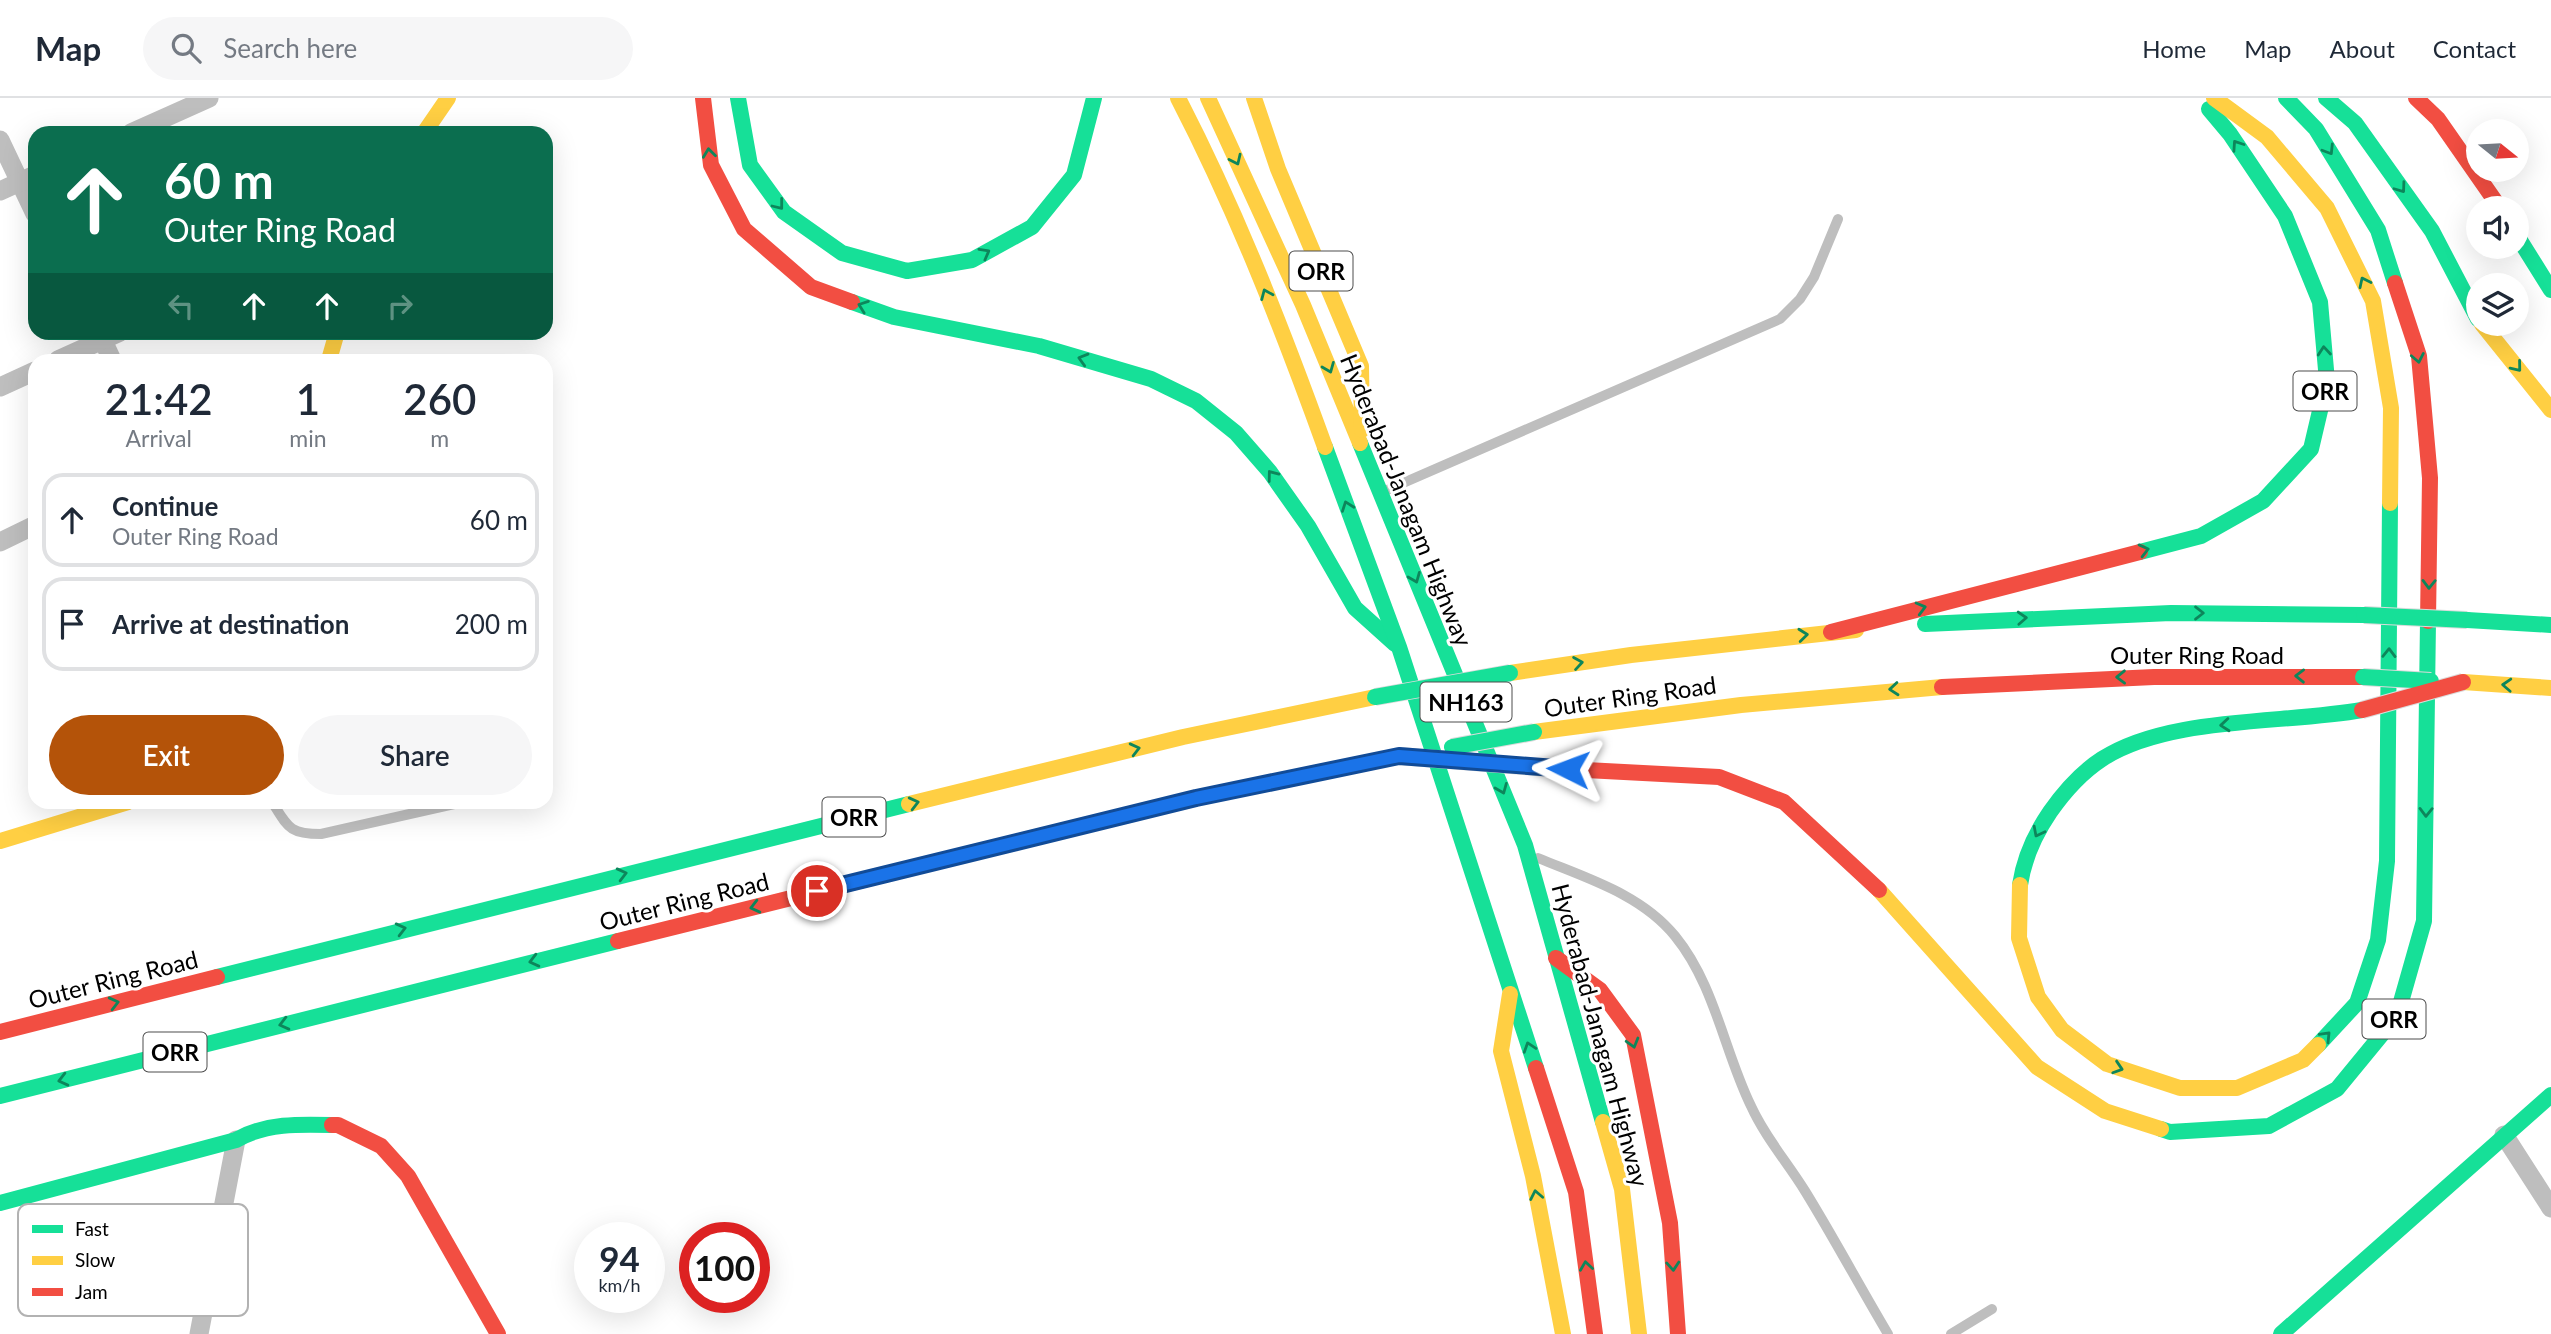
<!DOCTYPE html>
<html lang="en">
<head>
<meta charset="utf-8">
<style>
	:root { --surface:#fff; --page:#f6f6f7; --text:#1f2937; --muted:#747a83; --line:#e0e1e3; --accent:#b45309 }
	body { margin:0; font-family:Lato,sans-serif; background:var(--page); color:var(--text); height:100vh; display:flex; flex-direction:column; font-size:26px; white-space:nowrap }
	* { box-sizing:border-box; margin:0 }
	p { font-size:23px; color:var(--muted) }
	.icon { flex:none; width:38px; height:38px; fill:none; stroke:currentColor; stroke-width:2; stroke-linecap:round; stroke-linejoin:round }
	.map { position:relative; flex:1; overflow:hidden }
	.drawer { position:absolute; left:28px; top:256px; width:525px; height:455px; display:flex; flex-direction:column; background:var(--surface); border-radius:21px; box-shadow:0 7px 28px #0002 }
	.drawer>* { flex:none }
	.guide { position:absolute; left:28px; top:28px; width:525px; height:214px; border-radius:21px; box-shadow:0 7px 28px #0002; background:#0b6e4f; color:#fff; overflow:hidden }
	.needle { width:46px; rotate:108deg }
	.fabs { position:absolute; left:2466px; top:21px; display:grid; gap:14px }
	.fabs a { display:grid; place-items:center; width:63px; height:63px; border-radius:50%; background:var(--surface); box-shadow:0 7px 28px #0002; font-size:35px }
	.speed { position:absolute; left:574px; top:1124px; display:flex; gap:14px; font-size:35px; font-weight:700; text-align:center }
	.speed>* { display:grid; place-content:center; width:91px; height:91px; border-radius:50%; background:var(--surface); box-shadow:0 7px 28px #0002; line-height:1 }
	.speed small { font-size:18px; font-weight:400 }
	.speed .limit { border:10px solid #d22; background:#fff; color:#111 }
	.pin { position:absolute; display:grid; place-items:center; width:60px; height:60px; color:#fff; margin:-30px; border:4px solid #fff; border-radius:50%; box-shadow:0 2px 7px #0007 }
	.me { position:absolute; width:77px; margin:-38px; rotate:273deg; stroke-linejoin:round; filter:drop-shadow(0 0 5px #0008) }
	.turn { display:flex; align-items:center; gap:24px; height:147px; padding:0 21px; font-size:32px }
	.turn .icon { width:91px; height:91px; stroke-width:2.5 }
	.turn b { display:block; font-size:49px; line-height:60px }
	.lanes { display:flex; align-items:center; height:66px; padding:0 21px; background:#0003; justify-content:center; gap:35px; direction:ltr }
	.lanes .off { opacity:.35 }
	.eta { display:flex; justify-content:space-evenly; align-items:center; height:119px; text-align:center }
	.eta b { font-size:42px; font-weight:600; line-height:49px }
	.primary-button { display:flex; gap:14px; margin-top:auto; padding:14px 21px }
	.primary-button a { flex:1; height:80px; border-radius:42px; background:var(--accent); color:#fff; font-size:28px; font-weight:600; line-height:80px; text-align:center }
	.primary-button a+a { background:var(--page); color:var(--text) }
	ul { padding:0; list-style:none }
	li { display:flex; align-items:center; gap:21px; height:94px; margin:0 14px 10px; padding:0 7px; border:4px solid var(--line); border-radius:21px }
	li div { flex:1 }
	li b { display:block; font-size:26px }
	li em { font-style:normal }
	header { display:flex; align-items:center; gap:42px; box-sizing:border-box; height:98px; padding:0 35px; background:var(--surface); border-bottom:2px solid var(--line) }
	header strong { font-size:33px }
	nav { display:flex; gap:38px; margin-inline-start:auto; font-size:24px }
	.search { width:490px; height:63px; background:var(--page); display:flex; align-items:center; gap:18px; box-sizing:border-box; padding:0 24px; border-radius:38px; color:var(--muted); font-size:26px }
	.map>svg:first-child { display:block }
</style>
</head>
<body>
<header>
<strong>Map</strong>
<div class="search"><svg class="icon" aria-label="search" viewBox="0 0 24 24"><circle cx="10" cy="10" r="6"/><path d="M15 15l6 6"/></svg>Search here</div>
<nav><a>Home</a><a>Map</a><a>About</a><a>Contact</a></nav>
</header>
<div class="map">
<svg width="2551" height="1236" viewBox="0 0 2551 1236">
	<rect width="100%" height="100%" fill="#fff"/>
	<g fill="none" stroke-linecap="round" stroke-linejoin="round">
		<g stroke="#bebebe" stroke-width="10">
			<path d="M1387,392l393,-171 20,-20 14,-22 24,-58"/>
			<path d="M272,704c16,25 17,32 49,32l142,-32"/>
			<path d="M1538,760c48,20 103,36 137,78 40,49 49,115 76,170 14,31 36,56 54,85 29,47 55,96 83,143"/>
			<path d="M1951,1236l41,-25"/>
		</g>
		<g stroke="#bebebe" stroke-width="19">
			<path d="M131,35l78,-35"/>
			<path d="M0,42l35,74"/>
			<path d="M0,93l35,-16"/>
			<path d="M99,234l13,28"/>
			<path d="M58,262l62,-28"/>
			<path d="M0,289l35,-16"/>
			<path d="M0,444l35,-17"/>
			<path d="M2504,1037l47,73"/>
			<path d="M199,1236l37,-194"/>
		</g>
		<g stroke="#16e098" stroke-width="16">
			<path d="M738,0l12,67 34,47 58,41 65,18 65,-11 60,-33 42,-52 20,-77"/>
			<path d="M2286,0l30,31 62,101 17,53"/>
			<path d="M2326,0l29,25 77,108 46,88"/>
			<path d="M2516,136l35,56"/>
			<path d="M852,204l42,15 145,29 112,33 45,22 40,32 34,39 38,54 47,82 40,36"/>
			<path d="M1360,345l165,402 78,277"/>
			<path d="M1325,349l74,200 137,421"/>
			<path d="M2140,454l61,-16 62,-35 48,-52 16,-68 -7,-79 -35,-86 -55,-82 -21,-25"/>
			<path d="M2467,522l84,5"/>
			<path d="M1925,526l246,-11 193,2"/>
			<path d="M2020,787c4,-27 15,-51 30,-73 14,-20 32,-40 52,-53 67,-43 181,-35 260,-49"/>
			<path d="M217,879l692,-173"/>
			<path d="M2318,947l39,-42 21,-63 9,-79 3,-358"/>
			<path d="M0,998l618,-155"/>
			<path d="M2161,1031l9,3 99,-6 68,-37 60,-73 27,-95 4,-300"/>
			<path d="M0,1105l236,-63c29,-17 64,-16 96,-15"/>
			<path d="M2281,1236l270,-239"/>
		</g>
		<g stroke="#ffcf43" stroke-width="16">
			<path d="M1178,0c58,112 104,230 147,349"/>
			<path d="M1208,0l95,207 57,138"/>
			<path d="M1254,0l24,71 83,197 1,64"/>
			<path d="M2214,0l53,39 60,71 46,93 18,107 -1,95"/>
			<path d="M424,35l24,-35"/>
			<path d="M2482,226l69,86"/>
			<path d="M329,262l8,-28"/>
			<path d="M1510,575l121,-18 225,-25"/>
			<path d="M2463,584l88,6"/>
			<path d="M1534,634l207,-27 201,-18"/>
			<path d="M909,706l274,-67 192,-40"/>
			<path d="M1044,737l152,-37 203,-42"/>
			<path d="M0,743l128,-39"/>
			<path d="M2020,787l-1,53 19,59 24,33 45,34 73,24h57l66,-28 15,-15"/>
			<path d="M1879,792l158,177 68,44 56,18"/>
			<path d="M1510,896l-9,57 32,125 30,158"/>
			<path d="M1603,1024l19,67 17,145"/>
		</g>
		<g stroke="#f24e42" stroke-width="16">
			<path d="M703,0l8,67 33,64 67,58 41,15"/>
			<path d="M2416,0l22,21 62,89"/>
			<path d="M2395,185l24,73 11,122 -2,143"/>
			<path d="M1831,534l309,-80"/>
			<path d="M1942,589l212,-10h209"/>
			<path d="M1548,670l171,9 65,25 95,88"/>
			<path d="M618,843l426,-106"/>
			<path d="M1556,860l44,32 33,45 37,188 8,111"/>
			<path d="M0,934l217,-55"/>
			<path d="M1536,970l40,124 19,142"/>
			<path d="M332,1027h6l43,21 27,30 90,158"/>
		</g>
		<defs>
			<g id="fast-bridge">
				<path d="M2364,517l103,5"/>
				<path d="M2363,579l68,4"/>
				<path d="M1375,599l135,-24"/>
				<path d="M1452,649l82,-15"/>
			</g>
			<path id="slow-bridge" d="M1399,658l149,12"/>
			<path id="jam-bridge" d="M2362,612l101,-28"/>
		</defs>
		<use href="#fast-bridge" stroke="#dbdbdb" stroke-width="18" stroke-linecap="butt"/>
		<use href="#slow-bridge" stroke="#dbdbdb" stroke-width="18" stroke-linecap="butt"/>
		<use href="#jam-bridge" stroke="#dbdbdb" stroke-width="18" stroke-linecap="butt"/>
		<use href="#fast-bridge" stroke="#16e098" stroke-width="16"/>
		<use href="#slow-bridge" stroke="#ffcf43" stroke-width="16"/>
		<use href="#jam-bridge" stroke="#f24e42" stroke-width="16"/>
	</g>
	<defs><path id="oneway-chevron" d="M-2-3.5L2.5 0L-2 3.5" fill="none" stroke-width="1.6" stroke-linecap="round" stroke-linejoin="round" transform="scale(1.75)"/></defs>
	<g stroke="#0d865b">
		<use href="#oneway-chevron" transform="translate(2237 47) rotate(-124)"/>
		<use href="#oneway-chevron" transform="translate(2329 52) rotate(58)"/>
		<use href="#oneway-chevron" transform="translate(709 55) rotate(-97)"/>
		<use href="#oneway-chevron" transform="translate(1236 62) rotate(65)"/>
		<use href="#oneway-chevron" transform="translate(2401 90) rotate(54)"/>
		<use href="#oneway-chevron" transform="translate(779 107) rotate(52)"/>
		<use href="#oneway-chevron" transform="translate(985 155) rotate(-29)"/>
		<use href="#oneway-chevron" transform="translate(2364 184) rotate(-116)"/>
		<use href="#oneway-chevron" transform="translate(1266 196) rotate(-113)"/>
		<use href="#oneway-chevron" transform="translate(863 208) rotate(-160)"/>
		<use href="#oneway-chevron" transform="translate(2324 253) rotate(-95)"/>
		<use href="#oneway-chevron" transform="translate(2418 260) rotate(79)"/>
		<use href="#oneway-chevron" transform="translate(1083 261) rotate(-164)"/>
		<use href="#oneway-chevron" transform="translate(2517 269) rotate(51)"/>
		<use href="#oneway-chevron" transform="translate(1329 270) rotate(68)"/>
		<use href="#oneway-chevron" transform="translate(1272 377) rotate(-127)"/>
		<use href="#oneway-chevron" transform="translate(1347 408) rotate(-110)"/>
		<use href="#oneway-chevron" transform="translate(2144 452) rotate(-14)"/>
		<use href="#oneway-chevron" transform="translate(1415 480) rotate(68)"/>
		<use href="#oneway-chevron" transform="translate(2429 486) rotate(91)"/>
		<use href="#oneway-chevron" transform="translate(1921 510) rotate(-15)"/>
		<use href="#oneway-chevron" transform="translate(2199 515)"/>
		<use href="#oneway-chevron" transform="translate(2022 520) rotate(-3)"/>
		<use href="#oneway-chevron" transform="translate(1803 537) rotate(-6)"/>
		<use href="#oneway-chevron" transform="translate(2389 555) rotate(-89)"/>
		<use href="#oneway-chevron" transform="translate(1578 565) rotate(-9)"/>
		<use href="#oneway-chevron" transform="translate(2300 578) rotate(-179)"/>
		<use href="#oneway-chevron" transform="translate(2121 579) rotate(179)"/>
		<use href="#oneway-chevron" transform="translate(2507 587) rotate(-177)"/>
		<use href="#oneway-chevron" transform="translate(1894 591) rotate(175)"/>
		<use href="#oneway-chevron" transform="translate(2225 627) rotate(175)"/>
		<use href="#oneway-chevron" transform="translate(1135 651) rotate(-14)"/>
		<use href="#oneway-chevron" transform="translate(1502 691) rotate(68)"/>
		<use href="#oneway-chevron" transform="translate(914 705) rotate(-14)"/>
		<use href="#oneway-chevron" transform="translate(2426 714) rotate(91)"/>
		<use href="#oneway-chevron" transform="translate(2038 734) rotate(117)"/>
		<use href="#oneway-chevron" transform="translate(622 776) rotate(-14)"/>
		<use href="#oneway-chevron" transform="translate(755 809) rotate(166)"/>
		<use href="#oneway-chevron" transform="translate(401 831) rotate(-14)"/>
		<use href="#oneway-chevron" transform="translate(534 863) rotate(166)"/>
		<use href="#oneway-chevron" transform="translate(114 905) rotate(-14)"/>
		<use href="#oneway-chevron" transform="translate(284 926) rotate(166)"/>
		<use href="#oneway-chevron" transform="translate(2326 938) rotate(-46)"/>
		<use href="#oneway-chevron" transform="translate(1633 945) rotate(74)"/>
		<use href="#oneway-chevron" transform="translate(1529 949) rotate(-108)"/>
		<use href="#oneway-chevron" transform="translate(2118 970) rotate(18)"/>
		<use href="#oneway-chevron" transform="translate(63 982) rotate(166)"/>
		<use href="#oneway-chevron" transform="translate(1536 1097) rotate(-101)"/>
		<use href="#oneway-chevron" transform="translate(1586 1168) rotate(-98)"/>
		<use href="#oneway-chevron" transform="translate(1673 1168) rotate(86)"/>
	</g>
	<g fill="none" stroke-linecap="round" stroke-linejoin="round">
		<defs>
			<path id="route" d="M817,793l379,-93 203,-42 169,13"/>
		</defs>
		<use href="#route" stroke="#114b97" stroke-width="18"/>
		<use href="#route" stroke="#1a73e8" stroke-width="12"/>
	</g>
	<g text-anchor="middle" dominant-baseline="central" stroke-width="6" stroke-linejoin="round" paint-order="stroke">
		<g fill="#fff" stroke="#4c4c4c" stroke-width="2">
			<rect x="1289.5" y="153.5" width="63" height="39" rx="5"/>
			<rect x="2293.5" y="273.5" width="63" height="39" rx="5"/>
			<rect x="1420.5" y="584.5" width="91" height="39" rx="5"/>
			<rect x="822.5" y="699.5" width="63" height="39" rx="5"/>
			<rect x="2362.5" y="901.5" width="63" height="39" rx="5"/>
			<rect x="143.5" y="934.5" width="63" height="39" rx="5"/>
		</g>
		<g font-size="23" font-weight="bold" fill="#000">
			<text x="1321" y="173">ORR</text>
			<text x="2325" y="293">ORR</text>
			<text x="1466" y="604">NH163</text>
			<text x="854" y="719">ORR</text>
			<text x="2394" y="921">ORR</text>
			<text x="175" y="954">ORR</text>
		</g>
		<g font-size="24" fill="#000" stroke="#fff">
			<text transform="translate(1407 402) rotate(68)">Hyderabad-Janagam Highway</text>
			<text x="2197" y="556">Outer Ring Road</text>
			<text transform="translate(1630 598) rotate(-8)">Outer Ring Road</text>
			<text transform="translate(684 803) rotate(-14)">Outer Ring Road</text>
			<text transform="translate(113 881) rotate(-14)">Outer Ring Road</text>
			<text transform="translate(1601 937) rotate(75)">Hyderabad-Janagam Highway</text>
		</g>
	</g>
	<rect x="18" y="1106" width="230" height="112" rx="10" fill="#fff" stroke="#b2b2b2" stroke-width="2"/>
	<rect x="32" y="1127" width="31" height="8" fill="#16e098"/>
	<rect x="32" y="1158" width="31" height="9" fill="#ffcf43"/>
	<rect x="32" y="1190" width="31" height="8" fill="#f24e42"/>
	<g font-size="19" fill="#000">
		<text x="75" y="1138">Fast</text>
		<text x="75" y="1169">Slow</text>
		<text x="75" y="1201">Jam</text>
	</g>
</svg>
<div class="fabs">
<a><svg class="needle" viewBox="-14 -14 28 28"><path d="M0-13l5 13h-10z" fill="#e53935"/><path d="M0 13l5-13h-10z" fill="#747a83"/></svg></a>
<a><svg class="icon" aria-label="sound" viewBox="0 0 24 24"><path d="M4 9h4l5-4v14l-5-4H4zM17 9q2 3 0 6"/></svg></a>
<a><svg class="icon" aria-label="layers" viewBox="0 0 24 24"><path d="M12 4l9 5-9 5-9-5zM3 14l9 5 9-5"/></svg></a>
</div>
<div class="speed"><div>94<small>km/h</small></div><div class="limit">100</div></div>
<div class="pin" style="left:817px;top:793px;background:#d93025"><svg class="icon" aria-label="arrive" viewBox="0 0 24 24"><path d="M6 21V4h12l-3 4 3 4H6"/></svg></div>
<svg class="me" style="left:1568px;top:671px" viewBox="-20 -20 40 40"><path d="M0-17L14 15 0 8-14 15z" fill="#1a73e8" stroke="#fff" stroke-width="4"/></svg>
<div class="guide">
<div class="turn"><svg class="icon" aria-label="ahead" viewBox="0 0 24 24"><path d="M12 20V5M6 11l6-6 6 6"/></svg><div><b>60 m</b>Outer Ring Road</div></div>
<div class="lanes"><svg class="icon off" aria-label="left" viewBox="0 0 24 24"><path d="M17 20v-9H6M10 6l-5 5 5 5"/></svg><svg class="icon" aria-label="ahead" viewBox="0 0 24 24"><path d="M12 20V5M6 11l6-6 6 6"/></svg><svg class="icon" aria-label="ahead" viewBox="0 0 24 24"><path d="M12 20V5M6 11l6-6 6 6"/></svg><svg class="icon off" aria-label="right" viewBox="0 0 24 24"><path d="M7 20v-9h11M14 6l5 5-5 5"/></svg></div>
</div>
<section class="drawer">
<div class="eta">
<div><b>21:42</b><p>Arrival</p></div>
<div><b>1</b><p>min</p></div>
<div><b>260</b><p>m</p></div>
</div>
<ul>
<li><svg class="icon" aria-label="ahead" viewBox="0 0 24 24"><path d="M12 20V5M6 11l6-6 6 6"/></svg><div><b>Continue</b><p>Outer Ring Road</p></div><em>60 m</em></li>
<li><svg class="icon" aria-label="arrive" viewBox="0 0 24 24"><path d="M6 21V4h12l-3 4 3 4H6"/></svg><div><b>Arrive at destination</b></div><em>200 m</em></li>
</ul>
<div class="primary-button"><a>Exit</a><a>Share</a></div>
</section>
</div>
</body>
</html>
